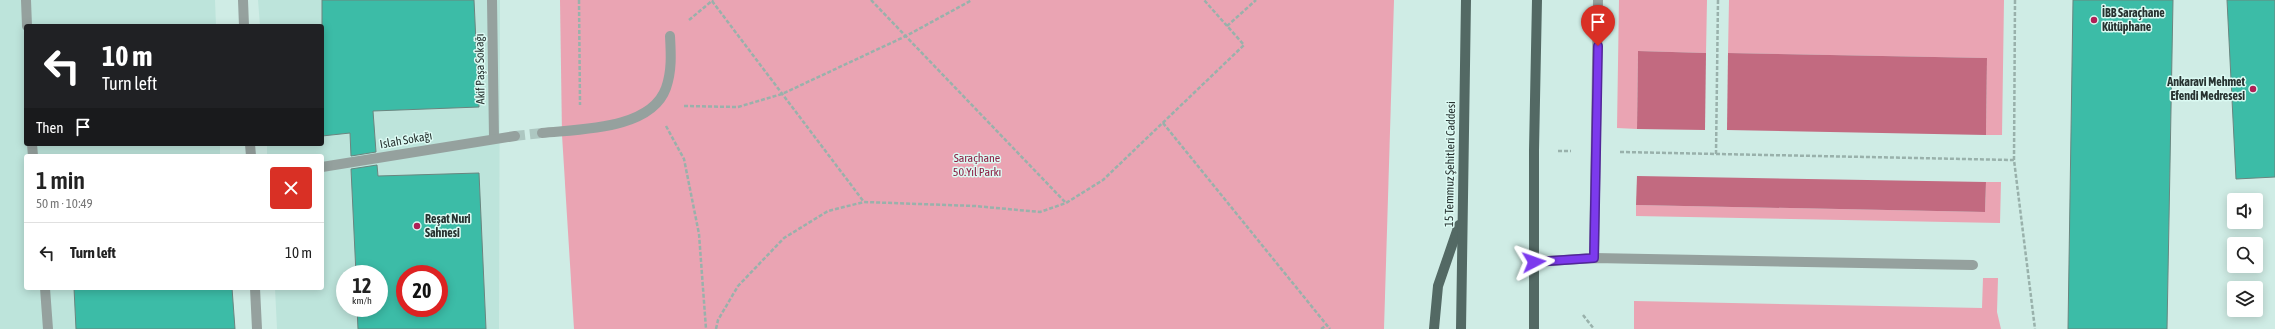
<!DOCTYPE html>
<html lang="en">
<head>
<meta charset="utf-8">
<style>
	:root { --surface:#fff; --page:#f2f2f2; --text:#222; --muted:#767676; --line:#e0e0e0 }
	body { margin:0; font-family:"Asap Condensed",sans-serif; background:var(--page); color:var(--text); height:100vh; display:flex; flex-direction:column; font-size:15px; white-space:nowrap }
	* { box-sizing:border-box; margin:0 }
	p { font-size:13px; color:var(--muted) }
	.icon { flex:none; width:22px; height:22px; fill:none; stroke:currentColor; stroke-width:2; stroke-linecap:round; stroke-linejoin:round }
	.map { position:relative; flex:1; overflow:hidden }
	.side { position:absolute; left:24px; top:154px; width:300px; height:136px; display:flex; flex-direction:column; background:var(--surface); border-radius:4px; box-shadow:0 2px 10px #0003 }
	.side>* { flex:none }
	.top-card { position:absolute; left:24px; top:24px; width:300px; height:122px; border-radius:4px; box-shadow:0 2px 10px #0003; background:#202124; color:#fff; overflow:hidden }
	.buttons { position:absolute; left:2227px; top:193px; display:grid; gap:8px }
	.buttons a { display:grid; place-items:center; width:36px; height:36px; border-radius:4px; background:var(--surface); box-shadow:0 2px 10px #0003; font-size:20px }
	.speed { position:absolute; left:336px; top:265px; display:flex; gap:8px; font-size:20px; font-weight:700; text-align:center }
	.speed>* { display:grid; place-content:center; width:52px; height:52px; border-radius:50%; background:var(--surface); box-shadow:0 2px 10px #0003; line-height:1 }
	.speed small { font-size:10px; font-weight:400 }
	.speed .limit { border:6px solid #d22; background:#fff; color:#111 }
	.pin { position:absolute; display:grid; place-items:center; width:34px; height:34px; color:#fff; margin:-41px -17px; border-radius:50% 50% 50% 0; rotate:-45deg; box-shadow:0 0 4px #0007 }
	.pin .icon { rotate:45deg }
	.me { position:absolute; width:44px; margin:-22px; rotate:86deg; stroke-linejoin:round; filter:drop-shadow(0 0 3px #0008) }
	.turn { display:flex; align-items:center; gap:14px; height:84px; padding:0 12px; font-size:18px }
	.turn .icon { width:52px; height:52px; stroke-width:2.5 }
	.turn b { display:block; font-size:28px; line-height:34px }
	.then { display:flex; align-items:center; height:38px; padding:0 12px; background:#0003; gap:8px; font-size:15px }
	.round { display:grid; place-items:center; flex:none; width:42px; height:42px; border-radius:4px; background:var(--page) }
	.head { display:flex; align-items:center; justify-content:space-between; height:68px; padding:0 12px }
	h1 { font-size:24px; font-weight:600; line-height:30px }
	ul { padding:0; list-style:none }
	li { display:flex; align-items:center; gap:12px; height:60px; padding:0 12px; border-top:1px solid var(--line) }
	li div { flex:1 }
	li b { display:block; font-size:15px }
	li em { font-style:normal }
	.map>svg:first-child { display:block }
</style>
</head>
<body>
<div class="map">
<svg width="2275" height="329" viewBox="0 0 2275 329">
	<rect width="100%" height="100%" fill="#cfece5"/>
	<g fill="#bde4db" fill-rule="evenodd">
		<path d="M0,0h215l1,26h-190v118h194v12h-194v132h199l1,41h-226z"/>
		<path d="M258,0h242l-1,329h-222l-2,-41h47v-132h-55v-12h55v-118h-62zM345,274h34v34h-34zM405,274h34v34h-34z"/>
	</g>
	<g fill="#eaa4b3">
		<path d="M560,0h834l-10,329h-810l-12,-194z"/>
		<path d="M1619,0h88l-1,53 -68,-2 -1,78 -20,-1z"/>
		<path d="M1729,0h275l-2,135h-16l1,-77 -259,-5z"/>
		<path d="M1986,182h15l-1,41 -364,-7v-11l349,7z"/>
		<path d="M1983,278h15l-1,34 4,17h-367v-28l348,7z"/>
	</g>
	<g fill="#c26a80">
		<path d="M1638,51l68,2 -1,77 -68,-1z"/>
		<path d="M1728,53l259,5 -1,77 -259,-5z"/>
		<path d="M1637,176l349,6 -1,30 -349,-7z"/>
	</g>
	<g fill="#3cbca7" stroke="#6a857f" fill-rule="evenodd">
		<path d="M322,0h152l5,107 -106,4 3,41 -25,4 -1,-23 -28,3z"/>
		<path d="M2073,0h100l-6,329h-99z"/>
		<path d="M2227,0h48v177l-39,2z"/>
		<path d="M377,165l1,11 101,-3 7,156h-128l-1,-21h22v-34h-23l-5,-105zM405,274h34v34h-34z"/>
		<path d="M74,288h158l3,41h-159z"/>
	</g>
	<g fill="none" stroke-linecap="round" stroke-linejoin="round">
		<path stroke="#adc7c1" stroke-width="10" stroke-dasharray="10 5" stroke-linecap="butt" d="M515,136l27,-3"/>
		<g stroke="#99b1ab" stroke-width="2.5" stroke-dasharray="4 2" stroke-linecap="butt">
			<path d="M579,0l1,105"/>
			<path d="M871,0l195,203"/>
			<path d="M2015,0l-1,160 21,169"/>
			<path d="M712,1l152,201"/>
			<path d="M689,20l24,-20"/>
			<path d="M1227,26l29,-26"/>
			<path d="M684,106l54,1 44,-13 124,-58 66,-36"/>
			<path d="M1163,123l167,206"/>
			<path d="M666,126l18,33 15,75 7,95"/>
			<path d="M1558,151h13"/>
			<path d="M1620,152l394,8"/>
			<path d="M1716,154l2,-154"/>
			<path d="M1583,315l11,14"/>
			<path d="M716,329l2,-9 20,-34 46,-48 44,-27 36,-9 111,4 65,6 26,-9 37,-23 141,-135 -40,-45"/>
			<path d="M1321,329l6,-4"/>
		</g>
		<g stroke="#95a19e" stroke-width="10">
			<path d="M26,0l1,26"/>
			<path d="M243,0l1,26"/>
			<path d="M492,0l2,138"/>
			<path d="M542,133c37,-4 109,-3 124,-45 6,-17 5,-34 4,-52"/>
			<path d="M32,144l1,12"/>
			<path d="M250,144l1,12"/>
			<path d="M322,167l193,-31"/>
			<path d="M1594,258l4,-258"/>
			<path d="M1534,262l60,-4 379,7"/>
			<path d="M45,288l3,41"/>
			<path d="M255,288l2,41"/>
		</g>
		<g stroke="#536964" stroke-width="10">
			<path d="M1434,329l4,-43 21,-61"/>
			<path d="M1461,329l5,-329"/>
			<path d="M1534,329v-179l3,-150"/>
		</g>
	</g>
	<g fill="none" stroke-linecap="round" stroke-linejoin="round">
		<defs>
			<path id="route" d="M1534,262l60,-4 4,-212"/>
		</defs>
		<use href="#route" stroke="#51269a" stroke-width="10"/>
		<use href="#route" stroke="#7c3aed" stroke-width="7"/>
	</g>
	<g fill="#af2056" stroke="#dcfaf3" stroke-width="1.5">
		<circle cx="2094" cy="20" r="4"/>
		<circle cx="2253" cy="89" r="4"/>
		<circle cx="417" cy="226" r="4"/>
	</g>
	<g text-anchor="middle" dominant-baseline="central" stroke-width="3" stroke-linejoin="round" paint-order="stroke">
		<g font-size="12" font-weight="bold" fill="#273230" stroke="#dcfaf3" text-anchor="start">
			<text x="2102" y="13">İBB Saraçhane<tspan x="2102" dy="14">Kütüphane</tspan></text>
			<text x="2245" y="82" text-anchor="end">Ankaravi Mehmet<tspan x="2245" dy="14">Efendi Medresesi</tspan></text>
			<text x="425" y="219">Reşat Nuri<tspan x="425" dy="14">Sahnesi</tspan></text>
		</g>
		<g font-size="12" fill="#273230" stroke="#dcfaf3">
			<text transform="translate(480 69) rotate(-91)">Akif Paşa Sokağı</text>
			<text transform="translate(406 140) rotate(-10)">Islah Sokağı</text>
			<text transform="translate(1450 164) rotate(-89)">15 Temmuz Şehitleri Caddesi</text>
		</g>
		<g font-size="12" fill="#8c2146" stroke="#dcfaf3">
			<text x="977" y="158">Saraçhane<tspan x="977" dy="14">50.Yıl Parkı</tspan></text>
		</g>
	</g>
</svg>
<div class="buttons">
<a><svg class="icon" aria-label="sound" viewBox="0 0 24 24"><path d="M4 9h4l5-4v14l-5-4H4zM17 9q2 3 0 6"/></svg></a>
<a><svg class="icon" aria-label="search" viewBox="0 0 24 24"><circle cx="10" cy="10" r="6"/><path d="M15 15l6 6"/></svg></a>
<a><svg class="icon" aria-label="layers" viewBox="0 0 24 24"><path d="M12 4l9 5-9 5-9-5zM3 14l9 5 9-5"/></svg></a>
</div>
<div class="speed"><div>12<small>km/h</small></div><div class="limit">20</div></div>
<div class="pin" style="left:1598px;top:46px;background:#d93025"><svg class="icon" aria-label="arrive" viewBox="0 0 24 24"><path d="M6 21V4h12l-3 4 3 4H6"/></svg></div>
<svg class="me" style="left:1534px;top:262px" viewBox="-20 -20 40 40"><path d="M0-17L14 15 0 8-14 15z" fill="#7c3aed" stroke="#fff" stroke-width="4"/></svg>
<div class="top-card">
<div class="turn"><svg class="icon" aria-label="left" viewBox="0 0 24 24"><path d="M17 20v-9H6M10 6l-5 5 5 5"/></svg><div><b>10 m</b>Turn left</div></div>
<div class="then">Then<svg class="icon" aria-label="arrive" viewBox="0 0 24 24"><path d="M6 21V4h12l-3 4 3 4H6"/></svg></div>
</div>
<section class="side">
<div class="head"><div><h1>1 min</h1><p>50 m · 10:49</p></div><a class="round" style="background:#d93025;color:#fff"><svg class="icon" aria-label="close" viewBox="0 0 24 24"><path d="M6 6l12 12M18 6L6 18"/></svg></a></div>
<ul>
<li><svg class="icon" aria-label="left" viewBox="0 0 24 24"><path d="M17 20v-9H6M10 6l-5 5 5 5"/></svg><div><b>Turn left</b></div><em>10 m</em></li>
</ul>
</section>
</div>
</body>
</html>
